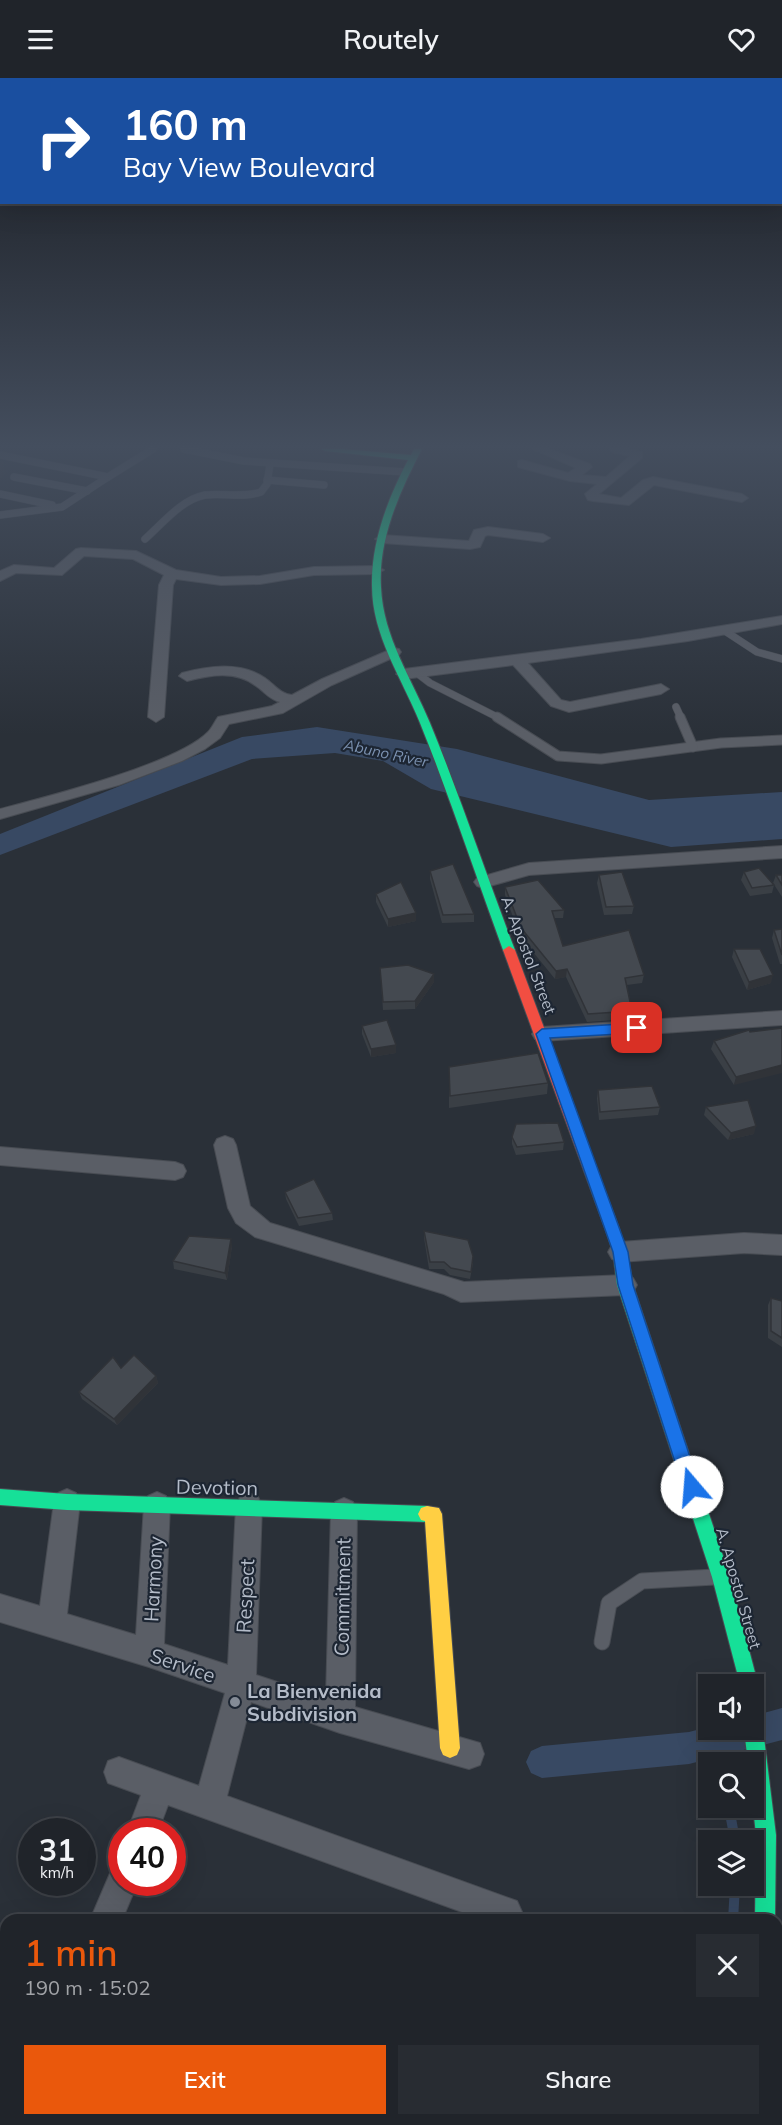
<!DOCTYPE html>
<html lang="en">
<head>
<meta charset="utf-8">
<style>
	:root { --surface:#20242a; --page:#282c32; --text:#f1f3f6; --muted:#a2a4a8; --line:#3d4147; --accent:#ea580c }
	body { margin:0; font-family:Mulish,sans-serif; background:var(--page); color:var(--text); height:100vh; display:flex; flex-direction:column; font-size:22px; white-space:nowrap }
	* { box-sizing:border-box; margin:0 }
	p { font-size:20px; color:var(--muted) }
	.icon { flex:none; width:33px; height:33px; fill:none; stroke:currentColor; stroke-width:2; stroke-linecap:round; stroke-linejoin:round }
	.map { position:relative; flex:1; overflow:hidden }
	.panel { position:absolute; left:0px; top:1836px; width:783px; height:212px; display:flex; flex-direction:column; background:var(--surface); border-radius:18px 18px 0 0; box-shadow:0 6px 24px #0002,0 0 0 2px var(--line) }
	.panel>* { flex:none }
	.top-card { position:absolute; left:0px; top:0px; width:783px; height:126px; box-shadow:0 6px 24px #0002,0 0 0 2px var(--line); background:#1a4fa0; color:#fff; overflow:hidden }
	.controls { position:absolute; left:698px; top:1596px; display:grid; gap:12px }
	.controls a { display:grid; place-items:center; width:66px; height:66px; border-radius:0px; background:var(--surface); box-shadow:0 6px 24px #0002,0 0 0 2px var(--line); font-size:30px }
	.speed { position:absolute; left:18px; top:1740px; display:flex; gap:12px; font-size:30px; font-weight:700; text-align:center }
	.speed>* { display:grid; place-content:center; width:78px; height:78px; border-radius:50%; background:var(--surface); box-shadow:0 6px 24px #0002,0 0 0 2px var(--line); line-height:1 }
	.speed small { font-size:15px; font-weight:400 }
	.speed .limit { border:9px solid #d22; background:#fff; color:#111 }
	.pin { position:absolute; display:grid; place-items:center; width:51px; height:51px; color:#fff; margin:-26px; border-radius:12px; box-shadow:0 3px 9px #0006 }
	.me { position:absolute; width:66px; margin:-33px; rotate:342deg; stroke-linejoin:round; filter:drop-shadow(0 0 4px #0008) }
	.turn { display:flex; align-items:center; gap:21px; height:126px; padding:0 24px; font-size:27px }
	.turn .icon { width:78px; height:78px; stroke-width:2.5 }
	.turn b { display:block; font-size:42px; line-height:51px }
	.round { display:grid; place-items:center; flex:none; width:63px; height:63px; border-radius:0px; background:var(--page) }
	.overview { display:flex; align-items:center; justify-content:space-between; height:102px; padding:0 24px }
	h1 { font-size:36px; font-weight:600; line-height:45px; color:var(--accent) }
	.action { display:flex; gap:12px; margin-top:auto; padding:12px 24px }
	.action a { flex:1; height:69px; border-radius:0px; background:var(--accent); color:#fff; font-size:24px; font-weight:600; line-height:69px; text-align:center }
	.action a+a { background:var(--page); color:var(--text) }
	header { display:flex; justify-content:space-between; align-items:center; height:78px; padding:0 24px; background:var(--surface); font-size:27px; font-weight:600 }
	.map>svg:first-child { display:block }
</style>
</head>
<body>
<header><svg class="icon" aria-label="menu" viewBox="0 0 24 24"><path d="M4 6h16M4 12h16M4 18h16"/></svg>Routely<svg class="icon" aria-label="heart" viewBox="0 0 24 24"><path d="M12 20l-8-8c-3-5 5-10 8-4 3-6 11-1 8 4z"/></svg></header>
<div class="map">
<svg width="782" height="2047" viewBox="0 0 782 2047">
	<rect width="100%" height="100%" fill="#2a3038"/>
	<path fill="#384963" d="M317,649l140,22 192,51 133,-8v47l-111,8 -240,-58 -48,-28 -48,-8 -83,6 -252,96v-21l242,-97z"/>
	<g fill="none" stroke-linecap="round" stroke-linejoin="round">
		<g stroke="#384963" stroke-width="10">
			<path d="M717,1663l4,21"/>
			<path d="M729,1730l6,32"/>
			<path d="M733,1842l2,-34"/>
			<path d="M722,2047l1,-5"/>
		</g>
		<path fill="#384963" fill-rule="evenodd" d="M782,1630v32l-93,24 -147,14 -11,-5 -5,-11 5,-11 11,-5 147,-14 19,-5v3h45v-14z"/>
		<defs>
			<g id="lane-far2">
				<path d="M184,371l60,12 161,11"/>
				<path d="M0,377l108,22 45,-28"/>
				<path d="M14,399l73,14"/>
				<path d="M267,402l57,5"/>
				<path d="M0,416l52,11"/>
				<path d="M0,437l62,-8 46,-30"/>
				<path d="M145,461c17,-15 37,-40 60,-44 19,-2 38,3 56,-3l6,-8 3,-20"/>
				<path d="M725,553l32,21 25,7"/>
				<path d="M417,595l13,10 69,35"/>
				<path d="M676,629l5,11"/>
			</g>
			<g id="lane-far1">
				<path d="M497,639l61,39 43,3 120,-16 61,-3"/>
				<path d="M680,639l13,30"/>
			</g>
			<path id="lane" d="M602,1564l7,-39 33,-22 73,-4"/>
			<g id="street">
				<path d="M533,371h16l41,15 2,3 -10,8 24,2 24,-21 -18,-4 -2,-3h18l14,3v6l-43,36 22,4 22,-18 10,-3 89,17 6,4 -6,4 -88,-17 -25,20 -36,-4 -5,-1 -3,-6 12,-10 -27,-3 -52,-14v-6l4,-1 46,13 8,-5z"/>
				<path d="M488,449l55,7 7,4 -7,4 -55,-7 -3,1 -5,11 -10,2 -88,-6 -7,-4 7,-4 87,6 5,-11z"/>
				<path d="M81,470l55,3 40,19 45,7 39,-1 54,-9 63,-1 7,4 -7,4 -63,1 -54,9 -39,1 -45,-6 -3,6 -9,132 -8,5 -8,-5 11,-132 5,-10 -31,-16 -49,-3 -22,19 -46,-2 -16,8v-10l14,-6 40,3 22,-19z"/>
				<path d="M782,538v8l-94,17 -160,22 33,37 9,2 91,-18 8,5 -8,5 -92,18 -18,-6 -38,-41 -109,14 -8,-5 8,-5 237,-30z"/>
				<path d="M394,570l5,1 2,3 -2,3 -67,30 -49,28 -54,11 -9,14 -15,11 -23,12 -63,24 -119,34v-10c46,-12 177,-45 208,-77 4,-4 7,-11 10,-15l54,-11 8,-4c-11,-3 -15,-10 -24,-16 -20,-16 -46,-11 -69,-5l-8,-5 3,-3c26,-7 58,-12 83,5 9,6 15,16 27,17l30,-16z"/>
				<path d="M782,768v12l-253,17 -46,13 -6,-2 -3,-4 3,-4 52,-15z"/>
				<path d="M782,933v14l-240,16 -7,-2 -3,-5 3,-5 7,-2z"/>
				<path d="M225,1058l8,3 3,6 14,61 20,17 194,59 161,-7 8,3 4,7 -4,7 -8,3 -164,7 -17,-8 -189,-57 -19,-14 -8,-15 -14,-63 3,-6z"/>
				<path d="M0,1069l175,15 8,3 3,6 -3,6 -8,3 -175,-15z"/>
				<path d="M744,1155l38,2v20l-38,-2 -124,9 -8,-3 -4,-7 4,-7 8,-3z"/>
				<path d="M67,1411l9,4 4,9 -13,112 69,21 8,-130 4,-9 9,-4 9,4 4,9 -6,139 64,21 8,-159 4,-9 9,-4 9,4 4,9 -6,169 70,23 5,-187 4,-9 9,-4 9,4 4,9 -2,196 125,36 4,11 -4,11 -11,4 -129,-36 -89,-31 -24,94 290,105 5,11 -3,8h-35l-316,-115 -10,27h-31l14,-37 -33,-12 -4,-11 4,-11 11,-4 80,29 26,-93 -76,-26 -149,-45v-28l40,12 14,-104 4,-9z"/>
				<path d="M122,1788v16h16l-16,38h-32l21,-49z"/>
			</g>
			<g id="fast">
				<path d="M321,371h22l68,6 3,-6h8c-22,42 -44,90 -41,138 2,50 31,92 49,136 31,75 56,152 85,227l-2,3h-8l-2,-3c-28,-76 -53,-153 -83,-227 -18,-45 -48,-87 -48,-137 -1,-44 16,-88 36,-126l-83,-9z"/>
				<path d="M613,1147l5,2 9,25 6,33 97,292 28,107 -5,8v-8h-13l-28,-107 -95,-292 -4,-33 -7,-21 2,-4z"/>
				<path d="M0,1411l67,5 360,12 6,2 3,6 -3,6 -6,2 -360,-12 -67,-5z"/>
				<path d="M753,1634l7,2 2,7 14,114 -1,85h-20l1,-85 -3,-28v-45h-5l-4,-32h9z"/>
			</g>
			<g id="slow">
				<path d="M427,1428l12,2 3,6 18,234 -3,7 -7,3 -7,-3 -3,-7 -15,-227 -4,-1 -3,-6 3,-6z"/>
				<rect x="748" y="2042" width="22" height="5"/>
			</g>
			<path id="jam" d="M509,868l6,4 105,281 -2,4 -5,2 -5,-2 -2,-4 -103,-281z"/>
		</defs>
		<use href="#lane-far2" stroke="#484c53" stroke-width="8"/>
		<use href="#lane-far1" stroke="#484c53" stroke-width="11"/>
		<use href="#lane" stroke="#484c53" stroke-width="17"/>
		<use href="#street" stroke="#484c53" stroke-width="2"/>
		<use href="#fast" stroke="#484c53" stroke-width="2"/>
		<use href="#slow" stroke="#484c53" stroke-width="2"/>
		<use href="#jam" stroke="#484c53" stroke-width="2"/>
		<use href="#lane-far2" stroke="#5a5e66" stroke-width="7"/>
		<use href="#lane-far1" stroke="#5a5e66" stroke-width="9"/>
		<use href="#lane" stroke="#5a5e66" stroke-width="15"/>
		<use href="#street" fill="#5a5e66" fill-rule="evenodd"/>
		<use href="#fast" fill="#16e098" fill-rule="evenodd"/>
		<use href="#slow" fill="#ffcf43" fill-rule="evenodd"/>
		<use href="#jam" fill="#f24e42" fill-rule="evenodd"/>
	</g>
	<g fill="#3a3f45">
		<path d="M430,793l44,43v8l-32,1 -12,-44z"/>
		<path d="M744,794l30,13 -2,8 -22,3 -9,-16z"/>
		<path d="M599,797l35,31 -2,8 -28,1 -7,-32z"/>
		<path d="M776,797h6v22l-9,-14z"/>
		<path d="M505,809l59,23 -1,8h-9l9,28 81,29 -2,8 -15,2 5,26 -2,8 -43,3 -21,-45 -11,2 -35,-43 -15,-41z"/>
		<path d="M376,816l40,19v8l-28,6 -12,-25z"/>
		<path d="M782,851v35h-2l-8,-26 2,-8z"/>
		<path d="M734,871l37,34 -24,7 -15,-33z"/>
		<path d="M380,890l54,6v8l-19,27 -32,1z"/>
		<path d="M362,948l34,27 -25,4 -9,-23z"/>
		<path d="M750,954l-16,53 -23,-36 3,-8z"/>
		<path d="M449,989l99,16 -1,11 -98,14z"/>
		<path d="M598,1012l62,17 -2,8 -59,5 -2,-22z"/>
		<path d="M706,1029l48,27 -26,6 -24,-25z"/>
		<path d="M512,1059l52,5 -1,8 -47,5 -4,-11z"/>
		<path d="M285,1114l47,21 1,7 -34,6 -13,-27z"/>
		<path d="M424,1153l49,32 -3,16 -20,-4 -6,-6h-15l-5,-31z"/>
		<path d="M232,1168l-5,34 -53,-11 -1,-8z"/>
		<path d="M771,1220l11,3v46l-14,-9v-33z"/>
		<path d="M121,1290l35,8 2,7 -41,42 -35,-26 -3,-7z"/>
	</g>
	<g fill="#303338">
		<path d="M3,383l3,13 -6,5v-16z"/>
		<path d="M416,835v8l-28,6v-8z"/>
		<path d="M567,891l-1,8 -11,2 1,-8z"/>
		<path d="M434,896v8l-19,27v-8z"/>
		<path d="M773,897l-2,8 -24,7 2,-8z"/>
		<path d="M396,967v8l-25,4v-8z"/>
		<path d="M782,987v8l-48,12 2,-8z"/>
		<path d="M756,1048l-2,8 -26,6 3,-7z"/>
		<path d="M231,1161l1,7 -5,34 -2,-7z"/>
		<path d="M156,1298l2,7 -41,42 -3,-6z"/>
	</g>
	<g fill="#444950" stroke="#303338" stroke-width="1.5">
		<path d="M453,786l21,50 -31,1 -13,-44z"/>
		<path d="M759,790l15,17 -22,3 -8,-16z"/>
		<path d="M622,794l12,34 -28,1 -7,-32z"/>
		<path d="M776,797h6v10z"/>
		<path d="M538,802l26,30 -12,1 11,35 66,-16 15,45 -19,3 7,33 -44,3 -21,-45 -11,2 -35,-43 -16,-41z"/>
		<path d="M401,804l15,31 -28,6 -12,-25z"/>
		<path d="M782,851v26l-8,-25z"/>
		<path d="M734,871h26l13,26 -24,7z"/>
		<path d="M408,887l26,9 -19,27 -32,1 -3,-34z"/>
		<path d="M387,942l9,25 -25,4 -9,-23z"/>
		<path d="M782,950v37l-46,12 -22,-36 35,-11 1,2z"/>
		<path d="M538,975l10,30 -98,13 -1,-29z"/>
		<path d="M652,1008l8,21 -60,5 -2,-22z"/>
		<path d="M748,1022l8,26 -25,7 -25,-26z"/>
		<path d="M558,1045l6,19 -47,5 -5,-10 4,-13z"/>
		<path d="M314,1101l18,34 -34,5 -13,-26z"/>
		<path d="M424,1153l44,9 5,16 -2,16 -20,-4 -7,-6h-14z"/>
		<path d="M189,1158l42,3 -6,34 -52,-12z"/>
		<path d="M771,1220l11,3v37l-11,-7z"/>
		<path d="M134,1277l22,21 -42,43 -35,-27 34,-35 8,11z"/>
	</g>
	<linearGradient id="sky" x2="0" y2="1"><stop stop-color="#171a1f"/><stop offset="0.56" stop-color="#444e5e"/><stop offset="1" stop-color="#444e5e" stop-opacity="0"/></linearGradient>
	<rect width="782" height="657" fill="url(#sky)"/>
	<path fill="#1a73e8" stroke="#114b97" stroke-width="1.5" d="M637,945l6,5 -6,5 -87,5 78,214 5,33 67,202 -2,6 -6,2 -6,-2 -3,-6 -65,-202 -5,-33 -77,-218 6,-5z"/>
	<circle fill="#848b96" stroke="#1d2633" stroke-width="2" cx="235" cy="1624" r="6"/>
	<g text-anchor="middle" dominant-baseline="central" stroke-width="4.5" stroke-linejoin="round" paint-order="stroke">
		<g font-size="15" font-style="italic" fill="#7c92b1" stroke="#1d2633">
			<text transform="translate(386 675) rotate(12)">Abuno River</text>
		</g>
		<g font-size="16" fill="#b4bcc9" stroke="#1d2633">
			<text transform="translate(529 877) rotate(69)">A. Apostol Street</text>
			<text transform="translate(739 1510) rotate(74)">A. Apostol Street</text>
		</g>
		<g font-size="20" fill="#b4bcc9" stroke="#1d2633">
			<text transform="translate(217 1409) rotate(1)">Devotion</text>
			<text transform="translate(153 1501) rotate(-87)">Harmony</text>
			<text transform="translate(245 1518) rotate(-87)">Respect</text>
			<text transform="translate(342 1519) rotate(-89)">Commitment</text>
			<text transform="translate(183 1587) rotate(19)">Service</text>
		</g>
		<g font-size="20" font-weight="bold" fill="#b4bcc9" stroke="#1d2633" text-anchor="start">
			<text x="247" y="1612">La Bienvenida<tspan x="247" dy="23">Subdivision</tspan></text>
		</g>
	</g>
</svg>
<div class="controls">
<a><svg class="icon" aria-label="sound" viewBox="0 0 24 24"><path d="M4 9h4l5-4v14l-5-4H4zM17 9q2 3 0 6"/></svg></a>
<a><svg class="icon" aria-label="search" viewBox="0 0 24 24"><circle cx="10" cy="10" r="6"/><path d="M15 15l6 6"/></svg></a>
<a><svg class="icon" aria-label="layers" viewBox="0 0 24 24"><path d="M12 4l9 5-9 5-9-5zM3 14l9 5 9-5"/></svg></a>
</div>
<div class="speed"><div>31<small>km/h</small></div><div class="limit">40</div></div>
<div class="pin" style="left:637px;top:950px;background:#d93025"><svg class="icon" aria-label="arrive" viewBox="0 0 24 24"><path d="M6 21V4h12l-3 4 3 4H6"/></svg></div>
<svg class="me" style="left:692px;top:1409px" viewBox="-20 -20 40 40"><circle r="19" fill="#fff"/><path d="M0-13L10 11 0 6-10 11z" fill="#1a73e8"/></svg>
<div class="top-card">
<div class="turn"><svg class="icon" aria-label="right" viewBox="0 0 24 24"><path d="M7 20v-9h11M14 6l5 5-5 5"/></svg><div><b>160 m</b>Bay View Boulevard</div></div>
</div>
<section class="panel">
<div class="overview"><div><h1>1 min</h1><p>190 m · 15:02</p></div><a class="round"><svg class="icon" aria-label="close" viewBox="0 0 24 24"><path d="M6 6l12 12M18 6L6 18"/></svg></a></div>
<div class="action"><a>Exit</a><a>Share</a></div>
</section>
</div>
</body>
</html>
